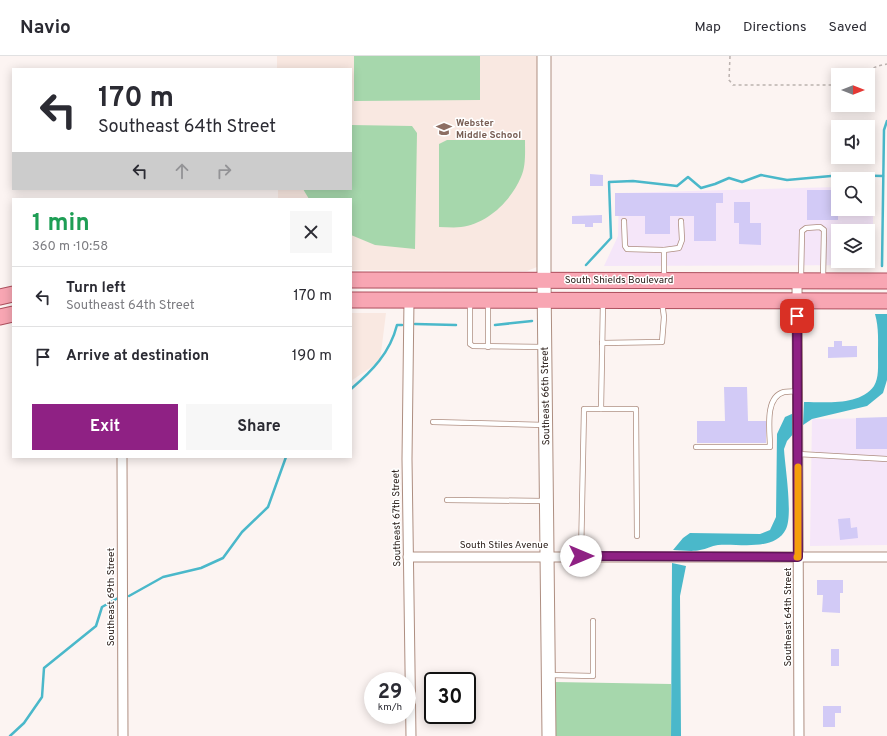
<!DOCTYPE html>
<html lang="en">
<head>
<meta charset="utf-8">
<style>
	:root { --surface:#fff; --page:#f7f7f7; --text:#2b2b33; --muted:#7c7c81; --line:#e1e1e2; --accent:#8f2184 }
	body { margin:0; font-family:Overpass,sans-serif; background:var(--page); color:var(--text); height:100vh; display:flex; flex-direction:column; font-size:15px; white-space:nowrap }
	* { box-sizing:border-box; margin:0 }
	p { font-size:13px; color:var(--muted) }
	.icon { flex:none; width:22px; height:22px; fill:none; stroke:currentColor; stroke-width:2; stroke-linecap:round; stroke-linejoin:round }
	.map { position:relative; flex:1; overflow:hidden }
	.panel { position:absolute; left:12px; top:142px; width:340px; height:260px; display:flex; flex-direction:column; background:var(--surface); border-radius:0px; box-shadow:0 2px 10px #0003 }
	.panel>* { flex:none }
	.top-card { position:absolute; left:12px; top:12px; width:340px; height:122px; border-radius:0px; box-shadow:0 2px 10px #0003; background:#fff; color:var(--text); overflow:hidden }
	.needle { width:26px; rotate:90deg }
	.tools { position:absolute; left:831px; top:12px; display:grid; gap:8px }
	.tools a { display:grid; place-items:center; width:44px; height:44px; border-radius:0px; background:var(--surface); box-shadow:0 2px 10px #0003; font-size:20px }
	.speed { position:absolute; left:364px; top:616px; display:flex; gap:8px; font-size:20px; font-weight:700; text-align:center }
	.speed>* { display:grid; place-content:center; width:52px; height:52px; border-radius:50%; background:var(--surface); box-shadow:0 2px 10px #0003; line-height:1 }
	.speed small { font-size:10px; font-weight:400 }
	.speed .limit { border:2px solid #111; border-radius:6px; background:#fff; color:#111 }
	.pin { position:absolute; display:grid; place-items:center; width:34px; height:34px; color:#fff; margin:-17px; border-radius:8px; box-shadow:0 2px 6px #0006 }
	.me { position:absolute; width:44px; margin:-22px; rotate:90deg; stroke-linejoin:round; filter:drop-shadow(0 0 3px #0008) }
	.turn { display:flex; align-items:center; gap:14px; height:84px; padding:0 20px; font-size:18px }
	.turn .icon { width:52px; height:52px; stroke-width:2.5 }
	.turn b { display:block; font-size:28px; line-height:34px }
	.lanes { display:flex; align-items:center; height:38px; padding:0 20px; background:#0003; justify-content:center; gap:20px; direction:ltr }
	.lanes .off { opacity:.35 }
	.round { display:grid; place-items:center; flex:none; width:42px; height:42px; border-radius:0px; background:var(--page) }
	.overview { display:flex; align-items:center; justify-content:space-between; height:68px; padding:0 20px }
	h1 { font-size:24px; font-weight:700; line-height:30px; color:#1e9e55 }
	.action { display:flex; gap:8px; margin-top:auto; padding:8px 20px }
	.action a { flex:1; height:46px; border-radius:0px; background:var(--accent); color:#fff; font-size:16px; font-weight:700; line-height:46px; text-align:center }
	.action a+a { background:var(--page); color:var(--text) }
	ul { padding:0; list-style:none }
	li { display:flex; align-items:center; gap:12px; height:60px; padding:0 20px; border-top:1px solid var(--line) }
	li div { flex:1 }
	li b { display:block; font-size:15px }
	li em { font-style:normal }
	header { display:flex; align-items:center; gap:24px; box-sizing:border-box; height:56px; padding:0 20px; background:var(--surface); border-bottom:1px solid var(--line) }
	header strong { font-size:19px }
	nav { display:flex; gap:22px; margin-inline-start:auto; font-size:14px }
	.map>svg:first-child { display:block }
</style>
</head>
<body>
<header>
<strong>Navio</strong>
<nav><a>Map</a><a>Directions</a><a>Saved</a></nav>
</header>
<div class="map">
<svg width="887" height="680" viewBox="0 0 887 680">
	<rect width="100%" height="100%" fill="#fcf4f2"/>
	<g fill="#f9e8e1">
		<path d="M277,0h261l1,208 -2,3 -10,4 -176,-1v-71h-73v-10h73v-120h-74z"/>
		<path d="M351,257h35l-6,48 -29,20z"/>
	</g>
	<g fill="#f5e6f9" fill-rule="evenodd">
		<path d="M868,130h5v79l-269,1 14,-30 1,-43 219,-6v22h30zM838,175h30v30h-30z"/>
		<path d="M887,362v127l-77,1 2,-127z"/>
	</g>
	<g fill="#a6d7ac">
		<path d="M354,0h126v44l-126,1z"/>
		<path d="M351,69l61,1 5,7 -2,116 -40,-4 -24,-10v-36h-42l-6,-10h48z"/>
		<path d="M447,84h78c0,12 1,26 -4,37 -10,24 -34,47 -60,50 -7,1 -15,0 -22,0v-83z"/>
		<path d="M554,626l117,2v52h-116z"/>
	</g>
	<g fill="#4ab8ca">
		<path d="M875,258h12v66l-4,13 -16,13 -55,13 -9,6 1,-23c21,0 56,4 70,-16 5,-8 4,-20 4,-30 0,-14 1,-28 -3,-42z"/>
		<path d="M794,357v20l-7,8 -3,8c1,18 9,66 2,80 -11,23 -48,14 -68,16 -7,1 -11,4 -18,5 -8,2 -19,0 -27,0l10,-12 7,-5 70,1 10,-4 6,-13 1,-83 8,-17z"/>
		<path d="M672,507l14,3 -6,30 1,140h-10z"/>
	</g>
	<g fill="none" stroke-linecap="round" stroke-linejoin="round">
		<g stroke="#4ab8ca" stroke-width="2.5">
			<path d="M586,209l25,-27 -2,-56 24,-1 44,5 11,-9 13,11 14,-4 14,-6 13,4 19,-7 26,5 55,-5 41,1"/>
			<path d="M882,210l2,-136 3,-9"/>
			<path d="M415,268l41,1"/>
			<path d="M495,269l37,-4"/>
			<path d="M351,333c21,-18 39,-36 46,-64h5"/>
			<path d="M129,540l34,-19 38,-9 22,-10 19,-26 26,-25 18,-50"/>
			<path d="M10,680l14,-13 18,-26 2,-29 52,-42 6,-19 16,-9"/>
		</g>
	</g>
	<g fill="#d2caf6">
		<path d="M590,118l13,1v11h-13z"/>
		<rect x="807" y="134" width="31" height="30"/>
		<path d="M615,137h108v10h-7v38h-22v-25h-24v18h-25v-18h-30z"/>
		<path d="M734,146h16v21h11v22l-22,-1v-21h-5z"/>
		<path d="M602,159v8h-9v4h-8v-3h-13v-8z"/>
		<path d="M834,285h8v5h15v11l-29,1v-11h6z"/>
		<path d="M724,331h23l1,34h18v22h-69v-22h28z"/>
		<path d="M887,361v32h-31v-31z"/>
		<path d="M850,462l1,10 6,-1 1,11 -18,2 -2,-21z"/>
		<path d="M817,524h26v13h-3v20l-18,-1 1,-17h-6z"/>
		<rect x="831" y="593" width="8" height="17"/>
		<path d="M823,650h18v7h-6v14h-12z"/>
	</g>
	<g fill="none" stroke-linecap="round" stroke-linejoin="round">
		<defs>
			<g id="lane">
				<path d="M624,165l1,25 2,3 37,1v29"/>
				<path d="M664,194l15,-2 3,-8 -1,-19"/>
				<path d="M801,222l1,-47 4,-3 14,-1 4,3 -1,49"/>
				<path d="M470,246v42l3,2 71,1"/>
				<path d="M602,287l60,-1 2,-25 -2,-15"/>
				<path d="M488,291v-45"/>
				<path d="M601,353l2,-107"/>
				<path d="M433,366l112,3"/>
				<path d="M696,391h74c0,-16 -6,-50 14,-55 4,-1 10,0 13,-1"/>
				<path d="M798,398l89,5"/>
				<path d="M447,444l98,1"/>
				<path d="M581,500l3,-147h52l1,127"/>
				<path d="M550,619l43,1v-55"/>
			</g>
			<g id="street">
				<path d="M797,225l2,455"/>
				<path d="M409,244l-2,159 4,277"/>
				<path d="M122,401l1,279"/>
				<path d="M408,501h479"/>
			</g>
			<path id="secondary" d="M544,0v224l5,456"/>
			<g id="primary">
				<path d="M351,224l536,1"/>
				<path d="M0,241l13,-3"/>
				<path d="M351,244l536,1"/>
				<path d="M0,261l13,-3"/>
			</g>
		</defs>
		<use href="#lane" stroke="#ae8e81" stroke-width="6"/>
		<use href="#street" stroke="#ae8e81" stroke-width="11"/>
		<use href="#secondary" stroke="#ae8e81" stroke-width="15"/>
		<use href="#primary" stroke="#ae505e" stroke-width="17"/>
		<g stroke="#bbb2af" stroke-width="1.5" stroke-dasharray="3 3" stroke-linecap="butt">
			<path d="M730,0l-1,24 4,5h98l7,-2"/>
			<path d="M857,19l21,-9 9,-2"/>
		</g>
		<use href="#lane" stroke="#fff" stroke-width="4.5"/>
		<use href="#street" stroke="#fff" stroke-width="9"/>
		<use href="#secondary" stroke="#fff" stroke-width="13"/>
		<use href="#primary" stroke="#f8a6b3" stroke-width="15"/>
	</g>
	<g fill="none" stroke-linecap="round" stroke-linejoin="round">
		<defs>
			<path id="route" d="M581,500l217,1 -1,-241"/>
		</defs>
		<use href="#route" stroke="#5d1556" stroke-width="10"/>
		<use href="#route" stroke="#8f2184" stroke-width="7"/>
		<path stroke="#f59e0b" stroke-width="7" d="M797,501h1v-90"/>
	</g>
	<defs>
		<symbol id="school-bare" viewBox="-9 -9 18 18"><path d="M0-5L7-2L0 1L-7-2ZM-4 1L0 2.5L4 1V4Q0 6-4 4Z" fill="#8d6e63" stroke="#fff" stroke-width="2.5" paint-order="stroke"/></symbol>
	</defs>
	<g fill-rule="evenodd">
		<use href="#school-bare" x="433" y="62" width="22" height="22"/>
	</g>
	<g text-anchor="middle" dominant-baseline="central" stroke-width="3" stroke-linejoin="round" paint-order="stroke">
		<g font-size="10" font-weight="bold" fill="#785e54" stroke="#fff" text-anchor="start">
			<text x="456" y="67">Webster<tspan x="456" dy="12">Middle School</tspan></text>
		</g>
		<g font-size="10" fill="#2d211c" stroke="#fff">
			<text x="619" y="224">South Shields Boulevard</text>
			<text transform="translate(546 340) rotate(-91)">Southeast 66th Street</text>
			<text transform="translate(397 462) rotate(-91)">Southeast 67th Street</text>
			<text x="504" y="489">South Stiles Avenue</text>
			<text transform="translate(111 541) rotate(-90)">Southeast 69th Street</text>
			<text transform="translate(788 561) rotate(-90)">Southeast 64th Street</text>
		</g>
	</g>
</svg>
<div class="tools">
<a><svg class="needle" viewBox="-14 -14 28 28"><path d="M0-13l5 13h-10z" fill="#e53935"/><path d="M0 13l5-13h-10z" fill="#7c7c81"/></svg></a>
<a><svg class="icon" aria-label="sound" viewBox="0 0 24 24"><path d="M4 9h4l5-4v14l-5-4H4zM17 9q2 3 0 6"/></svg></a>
<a><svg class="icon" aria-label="search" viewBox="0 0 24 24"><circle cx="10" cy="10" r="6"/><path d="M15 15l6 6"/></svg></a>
<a><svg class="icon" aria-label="layers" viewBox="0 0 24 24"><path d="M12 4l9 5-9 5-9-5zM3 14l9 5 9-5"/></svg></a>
</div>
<div class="speed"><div>29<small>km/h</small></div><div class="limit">30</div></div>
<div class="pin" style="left:797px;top:260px;background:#d93025"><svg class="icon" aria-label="arrive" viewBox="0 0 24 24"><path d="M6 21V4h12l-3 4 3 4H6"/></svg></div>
<svg class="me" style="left:581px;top:500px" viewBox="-20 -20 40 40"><circle r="19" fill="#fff"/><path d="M0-13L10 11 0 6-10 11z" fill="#8f2184"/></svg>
<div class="top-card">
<div class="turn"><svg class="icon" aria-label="left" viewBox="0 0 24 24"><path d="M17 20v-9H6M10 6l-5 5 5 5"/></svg><div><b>170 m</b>Southeast 64th Street</div></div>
<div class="lanes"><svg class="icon" aria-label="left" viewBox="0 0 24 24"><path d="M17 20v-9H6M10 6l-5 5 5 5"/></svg><svg class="icon off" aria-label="ahead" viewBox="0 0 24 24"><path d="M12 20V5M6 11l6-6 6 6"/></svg><svg class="icon off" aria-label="right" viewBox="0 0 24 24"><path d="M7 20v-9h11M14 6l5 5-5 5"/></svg></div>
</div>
<section class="panel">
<div class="overview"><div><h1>1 min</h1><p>360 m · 10:58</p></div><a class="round"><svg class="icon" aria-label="close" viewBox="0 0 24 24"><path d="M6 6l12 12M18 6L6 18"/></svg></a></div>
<ul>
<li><svg class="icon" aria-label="left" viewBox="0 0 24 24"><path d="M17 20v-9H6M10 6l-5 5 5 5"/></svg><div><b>Turn left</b><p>Southeast 64th Street</p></div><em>170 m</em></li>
<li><svg class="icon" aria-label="arrive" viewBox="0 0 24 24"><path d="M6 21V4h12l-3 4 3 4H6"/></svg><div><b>Arrive at destination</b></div><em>190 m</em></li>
</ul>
<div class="action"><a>Exit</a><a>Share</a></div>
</section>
</div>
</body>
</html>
